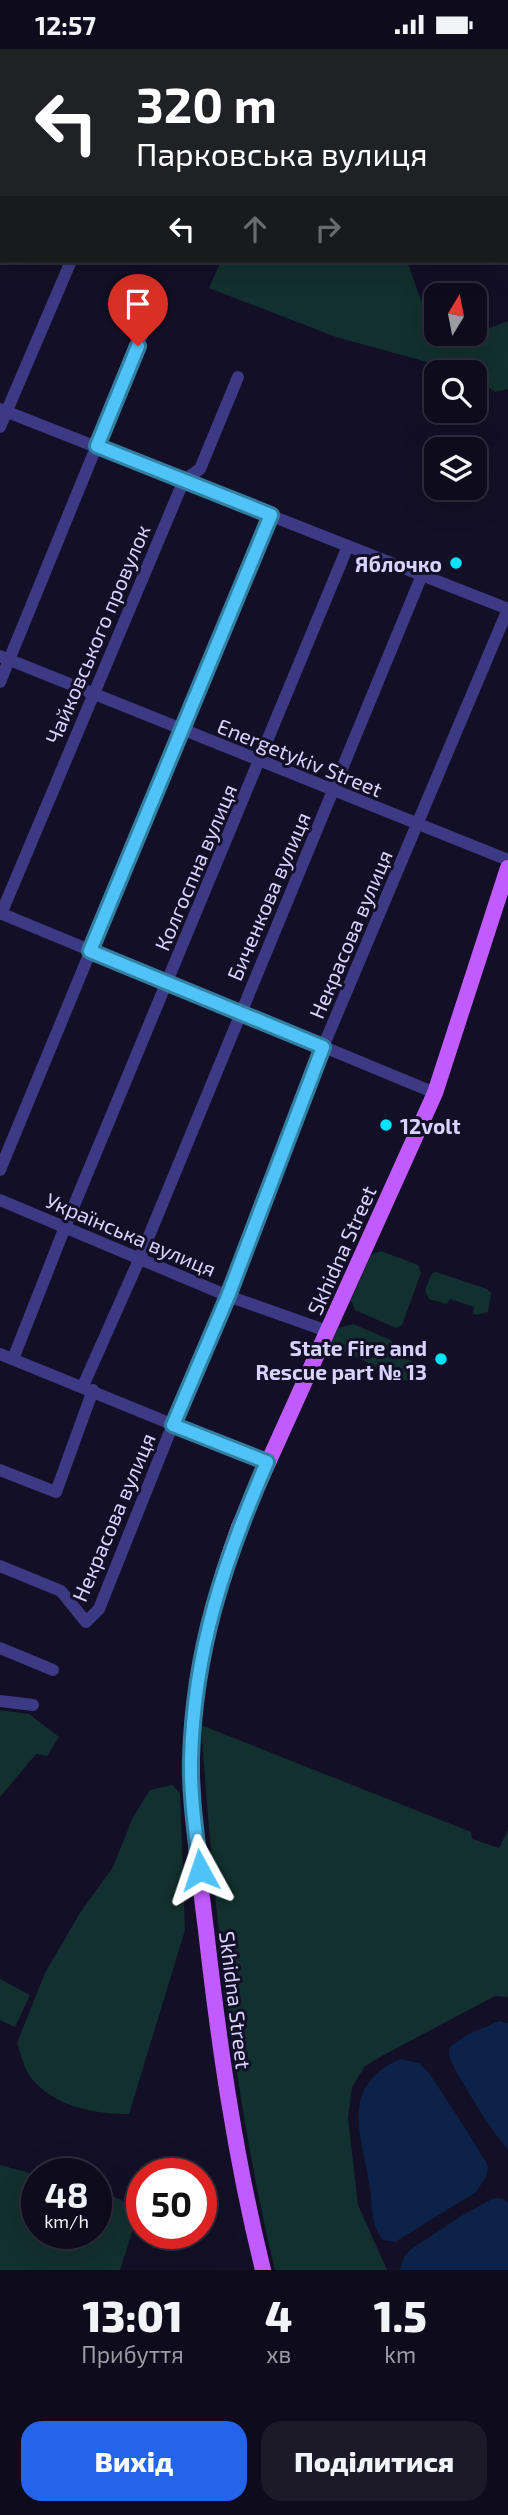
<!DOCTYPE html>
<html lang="uk">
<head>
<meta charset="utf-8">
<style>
	:root { --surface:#0e0b1c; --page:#1c1929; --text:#f1f3f6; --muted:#9b9ba3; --line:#2e2b3b; --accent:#2563eb }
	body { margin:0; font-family:"Exo 2",sans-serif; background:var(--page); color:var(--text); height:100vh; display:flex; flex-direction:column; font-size:26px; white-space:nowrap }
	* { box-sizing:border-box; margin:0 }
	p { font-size:23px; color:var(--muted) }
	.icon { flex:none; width:38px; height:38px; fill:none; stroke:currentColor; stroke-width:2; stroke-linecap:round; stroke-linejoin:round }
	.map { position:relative; height:2221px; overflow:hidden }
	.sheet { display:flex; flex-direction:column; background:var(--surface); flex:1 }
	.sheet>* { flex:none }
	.top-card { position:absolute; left:0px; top:0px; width:509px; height:214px; box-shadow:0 7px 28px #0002,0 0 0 2px var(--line); background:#202124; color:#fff; overflow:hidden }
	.needle { width:46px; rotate:10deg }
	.buttons { position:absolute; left:424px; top:234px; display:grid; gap:14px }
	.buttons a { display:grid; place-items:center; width:63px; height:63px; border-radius:14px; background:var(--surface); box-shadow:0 7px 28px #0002,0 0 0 2px var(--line); font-size:35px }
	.speed { position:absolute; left:21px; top:2109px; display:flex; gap:14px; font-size:35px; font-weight:700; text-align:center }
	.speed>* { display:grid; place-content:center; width:91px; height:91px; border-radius:50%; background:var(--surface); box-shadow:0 7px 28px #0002,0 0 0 2px var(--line); line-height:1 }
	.speed small { font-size:18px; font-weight:400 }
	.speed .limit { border:10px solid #d22; background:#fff; color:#111 }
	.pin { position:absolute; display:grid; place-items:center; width:60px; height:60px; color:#fff; margin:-72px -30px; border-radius:50% 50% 50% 0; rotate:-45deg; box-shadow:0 0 7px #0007 }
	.pin .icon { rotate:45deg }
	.me { position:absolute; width:77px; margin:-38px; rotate:355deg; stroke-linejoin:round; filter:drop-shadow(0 0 5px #0008) }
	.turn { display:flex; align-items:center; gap:24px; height:147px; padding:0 21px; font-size:32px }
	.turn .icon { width:91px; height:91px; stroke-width:2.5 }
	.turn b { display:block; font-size:49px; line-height:60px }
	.lanes { display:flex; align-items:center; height:66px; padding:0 21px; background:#0003; justify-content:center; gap:35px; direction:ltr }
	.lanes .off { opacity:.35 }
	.eta { display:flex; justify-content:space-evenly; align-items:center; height:119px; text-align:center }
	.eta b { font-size:42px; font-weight:800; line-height:49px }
	.primary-button { display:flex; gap:14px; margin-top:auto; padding:14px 21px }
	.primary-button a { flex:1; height:80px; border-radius:21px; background:var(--accent); color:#fff; font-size:28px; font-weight:800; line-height:80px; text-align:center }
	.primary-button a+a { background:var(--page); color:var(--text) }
	.status { display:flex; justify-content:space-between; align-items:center; height:49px; padding:0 35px; background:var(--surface); direction:ltr }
	.status svg { height:19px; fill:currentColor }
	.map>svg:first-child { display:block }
</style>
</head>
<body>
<div class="status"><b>12:57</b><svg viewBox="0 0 49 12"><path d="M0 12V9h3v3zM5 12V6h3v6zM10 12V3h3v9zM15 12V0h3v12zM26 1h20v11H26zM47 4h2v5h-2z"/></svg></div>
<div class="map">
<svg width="508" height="2221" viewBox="0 0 508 2221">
	<rect width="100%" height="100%" fill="#130f26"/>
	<g fill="#12302f">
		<path d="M221,212h186l31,87 70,-27v68l-13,3 -21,-15v-4h-7l-131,-36 -127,-49z"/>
		<path d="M381,1202l37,14 3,8 -19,52 -6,3 -41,-18 -4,-10 20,-45z"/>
		<path d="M436,1223l51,17 4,4 -3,19 -12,3 -3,-2 1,-6 -24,-8 -3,5 -18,-5 -4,-9 7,-17z"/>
		<path d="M353,1275l38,16 4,4 -2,10 24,9 -6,20 -81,-38 8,-17z"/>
		<path d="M0,1661l29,4 30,23 -12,19 -11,-2 -36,43z"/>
		<path d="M201,1676l270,107 1,7 27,9 9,-18v167l-13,-1 -115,61 -15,9 -13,21 -4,31 10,87 29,65h-112c-43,-179 -61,-362 -74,-545z"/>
		<path d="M172,1736l8,8 5,137 -56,184c-35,0 -73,-7 -97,-35 -8,-9 -11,-25 -15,-36l28,-70 35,-60 33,-46 20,-50 17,-27z"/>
		<path d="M0,1930l30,16 -15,32 -15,-7z"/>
		<path d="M0,2116l37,10v58h59v-41l24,7 19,12 -19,59h-120z"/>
	</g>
	<g fill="#0c2248">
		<path d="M499,1972l9,2v126c-11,-9 -53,-76 -58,-91 -1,-5 -1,-5 0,-11l17,-12z"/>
		<path d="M400,2010l19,4 10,10 38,58 21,35 -2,11 -10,15 -81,50 -12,-2c-13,-15 -10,-34 -13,-52 -7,-51 -33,-101 30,-129z"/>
		<path d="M494,2149l9,1 5,4v67h-108l4,-13 6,-7 56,-37z"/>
	</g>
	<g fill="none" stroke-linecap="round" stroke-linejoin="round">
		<g stroke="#3d3a85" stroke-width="12">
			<path d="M160,2v-2"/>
			<path d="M0,360l508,200"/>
			<path d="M0,378l71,-166"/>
			<path d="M0,607l508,204"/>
			<path d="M0,633l158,-386"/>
			<path d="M0,864l435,180"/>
			<path d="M1,865l183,-434 16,-11 38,-92"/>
			<path d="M0,1121l271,-655"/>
			<path d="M0,1151l228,96 99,35"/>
			<path d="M0,1305l267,109"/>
			<path d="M13,1310l52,-132 283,-681"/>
			<path d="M83,1337l56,-126 283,-685"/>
			<path d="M0,1421l56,22 37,-102"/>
			<path d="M0,1517l61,25 25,31 13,-13 74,-185 55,-128 95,-249 185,-438"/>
			<path d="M0,1599l53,22"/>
			<path d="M0,1652l33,4"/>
		</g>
		<g stroke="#c25bff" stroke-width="16">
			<path d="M435,0l1,2"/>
			<path d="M508,112v1"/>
			<path d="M263,2221c-28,-113 -44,-225 -57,-340 -9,-72 -19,-146 -12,-217 7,-64 23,-126 45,-186l196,-434 73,-225"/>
		</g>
	</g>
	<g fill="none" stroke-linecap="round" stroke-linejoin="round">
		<defs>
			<path id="route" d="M138,297l-41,100 174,69 -181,436 233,96 -95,249 -55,129 94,37c-43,99 -73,188 -76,297 -1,37 5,75 9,111"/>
		</defs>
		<use href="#route" stroke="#337fa1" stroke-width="18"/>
		<use href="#route" stroke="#4fc3f7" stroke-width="12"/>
	</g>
	<g fill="#00e5ff" stroke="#130f26" stroke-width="2.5">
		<circle cx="456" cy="514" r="7"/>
		<circle cx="386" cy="1076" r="7"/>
		<circle cx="441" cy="1310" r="7"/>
	</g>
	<g text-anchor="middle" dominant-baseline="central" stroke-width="6" stroke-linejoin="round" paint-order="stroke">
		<g font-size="21" font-weight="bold" fill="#d9d4ff" stroke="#130f26" text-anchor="end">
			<text x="442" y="514">Яблочко</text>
			<text x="400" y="1076" text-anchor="start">12volt</text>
			<text x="427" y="1298">State Fire and<tspan x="427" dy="24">Rescue part № 13</tspan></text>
		</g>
		<g font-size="21" fill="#d9d4ff" stroke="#130f26">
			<text transform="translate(97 585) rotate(-67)">Чайковського провулок</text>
			<text transform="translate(300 708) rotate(22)">Energetykiv Street</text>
			<text transform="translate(195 818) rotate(-67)">Колгоспна вулиця</text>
			<text transform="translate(268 847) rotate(-67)">Биченкова вулиця</text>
			<text transform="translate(350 885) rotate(-67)">Некрасова вулиця</text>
			<text transform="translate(131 1185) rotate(23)">Українська вулиця</text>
			<text transform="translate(341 1201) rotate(-66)">Skhidna Street</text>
			<text transform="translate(113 1468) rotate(-67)">Некрасова вулиця</text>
			<text transform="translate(236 1951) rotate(83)">Skhidna Street</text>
		</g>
	</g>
</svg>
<div class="buttons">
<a><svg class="needle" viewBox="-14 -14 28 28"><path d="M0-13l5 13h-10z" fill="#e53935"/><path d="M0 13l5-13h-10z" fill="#9b9ba3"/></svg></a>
<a><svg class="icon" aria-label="search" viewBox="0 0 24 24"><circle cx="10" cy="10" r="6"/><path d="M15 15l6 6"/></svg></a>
<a><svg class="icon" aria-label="layers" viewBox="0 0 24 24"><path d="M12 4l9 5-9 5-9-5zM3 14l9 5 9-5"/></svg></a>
</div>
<div class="speed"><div>48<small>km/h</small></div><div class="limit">50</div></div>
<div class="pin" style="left:138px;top:297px;background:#d93025"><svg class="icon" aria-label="arrive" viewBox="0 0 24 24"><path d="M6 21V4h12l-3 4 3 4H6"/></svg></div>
<svg class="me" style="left:200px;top:1821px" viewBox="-20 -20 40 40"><path d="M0-17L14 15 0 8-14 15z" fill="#4fc3f7" stroke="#fff" stroke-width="4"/></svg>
<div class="top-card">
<div class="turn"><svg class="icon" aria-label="left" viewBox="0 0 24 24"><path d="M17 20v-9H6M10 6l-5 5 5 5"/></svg><div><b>320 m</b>Парковська вулиця</div></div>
<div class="lanes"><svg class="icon" aria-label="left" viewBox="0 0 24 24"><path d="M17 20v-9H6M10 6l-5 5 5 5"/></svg><svg class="icon off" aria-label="ahead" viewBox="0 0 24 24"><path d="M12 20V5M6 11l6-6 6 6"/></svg><svg class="icon off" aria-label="right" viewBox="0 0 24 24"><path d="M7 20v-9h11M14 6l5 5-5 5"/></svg></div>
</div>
</div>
<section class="sheet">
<div class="eta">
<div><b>13:01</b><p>Прибуття</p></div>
<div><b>4</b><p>хв</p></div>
<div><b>1.5</b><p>km</p></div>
</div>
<div class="primary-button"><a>Вихід</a><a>Поділитися</a></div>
</section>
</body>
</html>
